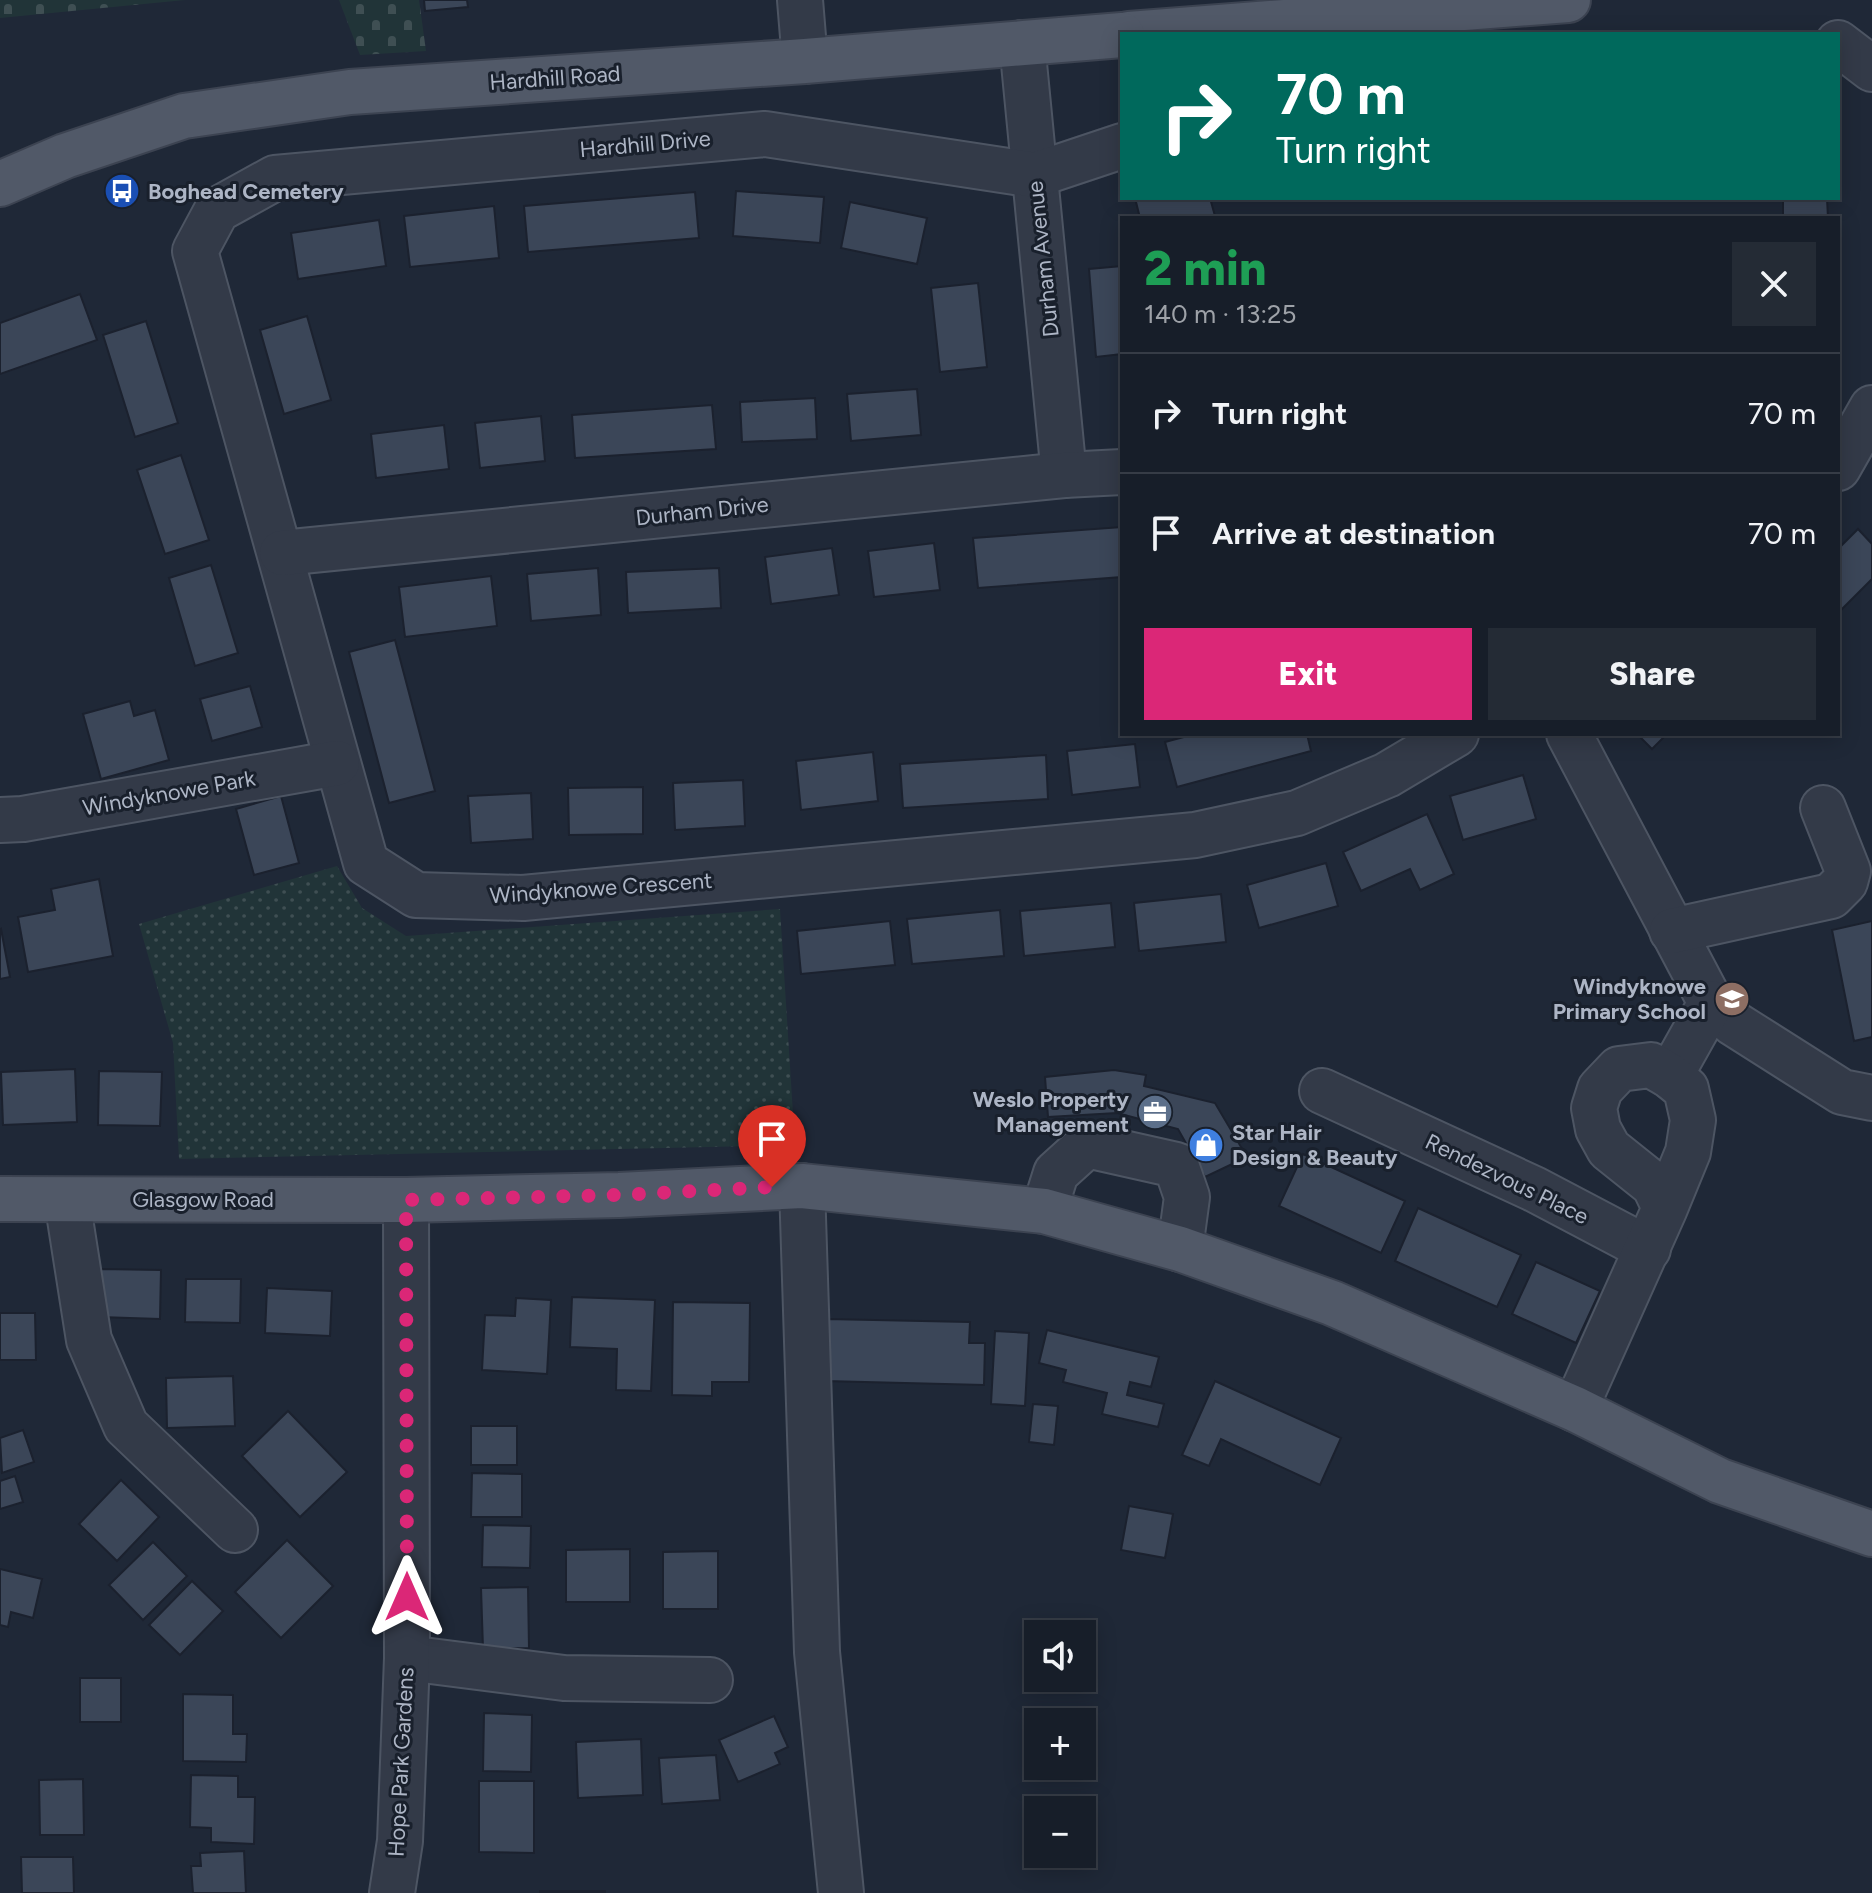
<!DOCTYPE html>
<html lang="en">
<head>
<meta charset="utf-8">
<style>
	:root { --surface:#171e29; --page:#242b35; --text:#f1f3f6; --muted:#9ea2a8; --line:#363c46; --accent:#db2777 }
	body { margin:0; font-family:Figtree,sans-serif; background:var(--page); color:var(--text); height:100vh; display:flex; flex-direction:column; font-size:30px; white-space:nowrap }
	* { box-sizing:border-box; margin:0 }
	p { font-size:26px; color:var(--muted) }
	.icon { flex:none; width:44px; height:44px; fill:none; stroke:currentColor; stroke-width:2; stroke-linecap:round; stroke-linejoin:round }
	.map { position:relative; flex:1; overflow:hidden }
	.details { position:absolute; left:1120px; top:216px; width:720px; height:520px; display:flex; flex-direction:column; background:var(--surface); border-radius:0px; box-shadow:0 4px 20px #0003,0 0 0 2px var(--line) }
	.details>* { flex:none }
	.top-card { position:absolute; left:1120px; top:32px; width:720px; height:168px; border-radius:0px; box-shadow:0 4px 20px #0003,0 0 0 2px var(--line); background:#00695c; color:#fff; overflow:hidden }
	.buttons { position:absolute; left:1024px; top:1620px; display:grid; gap:16px }
	.buttons a { display:grid; place-items:center; width:72px; height:72px; border-radius:0px; background:var(--surface); box-shadow:0 4px 20px #0003,0 0 0 2px var(--line); font-size:40px }
	.pin { position:absolute; display:grid; place-items:center; width:68px; height:68px; color:#fff; margin:-82px -34px; border-radius:50% 50% 50% 0; rotate:-45deg; box-shadow:0 0 8px #0007 }
	.pin .icon { rotate:45deg }
	.me { position:absolute; width:88px; margin:-44px; rotate:0deg; stroke-linejoin:round; filter:drop-shadow(0 0 6px #0008) }
	.turn { display:flex; align-items:center; gap:28px; height:168px; padding:0 24px; font-size:36px }
	.turn .icon { width:104px; height:104px; stroke-width:2.5 }
	.turn b { display:block; font-size:56px; line-height:68px }
	.round { display:grid; place-items:center; flex:none; width:84px; height:84px; border-radius:0px; background:var(--page) }
	.overview { display:flex; align-items:center; justify-content:space-between; height:136px; padding:0 24px }
	h1 { font-size:48px; font-weight:800; line-height:60px; color:#1e9e55 }
	.button { display:flex; gap:16px; margin-top:auto; padding:16px 24px }
	.button a { flex:1; height:92px; border-radius:0px; background:var(--accent); color:#fff; font-size:32px; font-weight:800; line-height:92px; text-align:center }
	.button a+a { background:var(--page); color:var(--text) }
	ul { padding:0; list-style:none }
	li { display:flex; align-items:center; gap:24px; height:120px; padding:0 24px; border-top:2px solid var(--line) }
	li div { flex:1 }
	li b { display:block; font-size:30px }
	li em { font-style:normal }
	.map>svg:first-child { display:block }
</style>
</head>
<body>
<div class="map">
<svg width="1872" height="1893" viewBox="0 0 1872 1893">
	<defs>
		<pattern id="grass-dots" width="8" height="8" patternUnits="userSpaceOnUse" patternTransform="scale(2)"><rect width="8" height="8" fill="#213438"/><path d="M2 2h.1M6 6h.1" fill="none" stroke="#3f4f53" stroke-width="1.8" stroke-linecap="round"/></pattern>
		<pattern id="cemetery-stones" width="16" height="16" patternUnits="userSpaceOnUse" patternTransform="scale(2)"><rect width="16" height="16" fill="#213438"/><path d="M2 7V4a2 2 0 0 1 4 0v3zM10 15v-3a2 2 0 0 1 4 0v3z" fill="#3f4f53"/></pattern>
	</defs>
	<rect width="100%" height="100%" fill="#1f2837"/>
	<path fill="url(#grass-dots)" d="M337,866l25,42 44,28 374,-27 15,236 -616,14 -6,-116 -34,-119z"/>
	<g fill="url(#cemetery-stones)">
		<path d="M0,0h185l-185,18z"/>
		<path d="M339,0h80l7,51 -66,4z"/>
	</g>
	<g fill="#3b4658" stroke="#1b212e" stroke-width="2">
		<path d="M424,0h43l1,7 -43,4z"/>
		<path d="M736,191l88,6 -4,46 -87,-7z"/>
		<path d="M695,192l4,46 -171,14 -4,-46z"/>
		<path d="M1135,198h75l5,18 -75,2z"/>
		<path d="M1783,198h44l1,20h-45z"/>
		<path d="M850,202l77,16 -10,46 -76,-16z"/>
		<path d="M494,206l5,52 -89,9 -6,-51z"/>
		<path d="M379,220l7,46 -88,13 -7,-46z"/>
		<path d="M1122,266v88l-26,3 -7,-88z"/>
		<path d="M978,283l9,84 -47,5 -9,-84z"/>
		<path d="M80,294l17,46 -97,34v-51z"/>
		<path d="M307,316l24,84 -47,14 -24,-84z"/>
		<path d="M146,321l32,102 -43,14 -32,-102z"/>
		<path d="M917,389l4,46 -70,6 -4,-47z"/>
		<path d="M815,398l2,41 -75,3 -2,-40z"/>
		<path d="M712,405l4,44 -141,9 -3,-43z"/>
		<path d="M541,416l4,45 -65,7 -5,-45z"/>
		<path d="M444,425l5,44 -73,9 -5,-44z"/>
		<path d="M181,455l28,85 -44,14 -28,-84z"/>
		<path d="M1122,527v50l-144,11 -5,-50z"/>
		<path d="M1858,529l14,15v35l-34,34v-64z"/>
		<path d="M934,543l6,47 -66,7 -6,-46z"/>
		<path d="M832,548l7,47 -68,9 -6,-47z"/>
		<path d="M211,565l27,88 -43,13 -26,-88z"/>
		<path d="M598,568l3,47 -70,6 -4,-47z"/>
		<path d="M719,568l2,40 -93,5 -2,-41z"/>
		<path d="M491,576l6,50 -92,11 -6,-50z"/>
		<path d="M395,640l40,151 -46,12 -40,-151z"/>
		<path d="M250,686l12,41 -50,14 -12,-42z"/>
		<path d="M130,701l4,15 21,-6 14,50 -68,19 -18,-65z"/>
		<path d="M1195,734h112l4,17 -134,36 -12,-45z"/>
		<path d="M1637,734h30l-15,15z"/>
		<path d="M1135,744l5,43 -68,8 -5,-44z"/>
		<path d="M873,752l5,49 -77,9 -5,-49z"/>
		<path d="M1046,755l2,44 -145,9 -3,-44z"/>
		<path d="M1523,775l13,44 -73,21 -13,-44z"/>
		<path d="M743,780l2,46 -70,4 -2,-47z"/>
		<path d="M643,787v47l-74,1 -1,-47z"/>
		<path d="M531,793l2,46 -62,4 -3,-47z"/>
		<path d="M281,796l18,67 -45,12 -18,-66z"/>
		<path d="M1427,814l27,60 -34,16 -10,-21 -49,22 -18,-39z"/>
		<path d="M1326,863l12,43 -79,22 -12,-43z"/>
		<path d="M99,879l14,77 -85,16 -10,-55 37,-7 -4,-21z"/>
		<path d="M1221,894l5,48 -87,9 -5,-48z"/>
		<path d="M1111,903l4,44 -91,9 -4,-45z"/>
		<path d="M1000,910l4,46 -92,8 -5,-45z"/>
		<path d="M890,921l5,44 -94,9 -4,-43z"/>
		<path d="M1872,921v116l-18,4 -22,-111z"/>
		<path d="M1,929l9,48 -10,2v-49z"/>
		<path d="M75,1069l2,53 -74,3 -2,-53z"/>
		<path d="M1114,1070l32,5 -2,11 71,17 32,54 -42,20 -27,-48 -61,-16 -69,4 -3,-40z"/>
		<path d="M99,1071l63,1 -2,54 -62,-1z"/>
		<path d="M1303,1154l102,47 -24,52 -102,-47z"/>
		<path d="M1418,1208l103,47 -24,52 -102,-46z"/>
		<path d="M1536,1262l64,29 -24,52 -64,-29z"/>
		<path d="M100,1269l61,1 -1,49 -61,-2z"/>
		<path d="M186,1279h55l-1,44 -55,-1z"/>
		<path d="M267,1288l65,3 -2,45 -65,-3z"/>
		<path d="M572,1297l83,3 -4,91 -35,-1 1,-41 -47,-2z"/>
		<path d="M516,1298l35,2 -4,74 -65,-4 3,-55 30,1z"/>
		<path d="M673,1302l77,1 -1,79h-37v14l-40,-1z"/>
		<path d="M0,1313h35l1,47h-36z"/>
		<path d="M826,1319l144,3 -1,21h16l-1,42 -159,-4z"/>
		<path d="M1047,1330l112,27 -8,30 -21,-5 -3,13 37,9 -6,23 -56,-13 5,-21 -44,-11 3,-12 -27,-7z"/>
		<path d="M995,1331l34,2 -4,73 -34,-2z"/>
		<path d="M233,1376l2,50 -68,2 -1,-50z"/>
		<path d="M1215,1381l126,57 -21,47 -99,-46 -12,27 -27,-11z"/>
		<path d="M1033,1404l25,2 -4,39 -25,-3z"/>
		<path d="M288,1411l59,61 -47,45 -58,-61z"/>
		<rect x="471" y="1426" width="46" height="39"/>
		<path d="M23,1430l11,32 -32,11 -2,-35z"/>
		<path d="M472,1473l50,1v43h-51z"/>
		<path d="M15,1476l8,26 -23,7v-28z"/>
		<path d="M121,1480l38,37 -42,44 -38,-37z"/>
		<path d="M1129,1506l44,8 -8,44 -44,-8z"/>
		<path d="M483,1525l48,1 -1,42 -48,-1z"/>
		<path d="M287,1540l46,46 -52,52 -46,-46z"/>
		<path d="M153,1542l34,34 -44,44 -34,-35z"/>
		<path d="M630,1549v53h-64v-52z"/>
		<path d="M718,1551v58h-55v-57z"/>
		<path d="M0,1569l42,10 -9,39 -22,-6 -3,15 -8,-2z"/>
		<path d="M192,1581l31,30 -43,44 -31,-30z"/>
		<path d="M528,1587l1,61 -46,1 -2,-61z"/>
		<rect x="80" y="1678" width="41" height="44"/>
		<path d="M183,1694l50,1v39h14l-1,28 -63,-1z"/>
		<path d="M484,1713l48,2 -1,57 -48,-1z"/>
		<path d="M774,1716l14,31 -13,6 5,11 -42,18 -19,-42z"/>
		<path d="M641,1739l2,56 -65,3 -2,-56z"/>
		<path d="M716,1755l4,45 -58,4 -3,-46z"/>
		<path d="M191,1775l47,1v21h17l-1,47 -43,-2v-14l-21,-1z"/>
		<path d="M83,1779l1,56h-44l-1,-55z"/>
		<path d="M479,1781h55v72l-55,-1z"/>
		<path d="M244,1851l2,42h-53l-2,-27h10l-1,-13z"/>
		<path d="M21,1857h52l1,36h-52z"/>
		<rect x="540" y="1891" width="65" height="2"/>
	</g>
	<g fill="none" stroke-linecap="round" stroke-linejoin="round">
		<defs>
			<g id="minor">
				<path d="M800,0l5,61"/>
				<path d="M1022,43l42,432"/>
				<path d="M1838,43l34,26"/>
				<path d="M1122,146l-87,29 -270,-41 -490,44 -58,32 -22,41 171,612 50,32 107,3 672,-63 102,-22 90,-38 69,-41"/>
				<path d="M1838,468l34,-60"/>
				<path d="M282,553l782,-78 58,-3"/>
				<path d="M1569,734l142,269 22,20 109,69 30,6"/>
				<path d="M0,820l23,-1 314,-56"/>
				<path d="M1672,931l159,-35 14,-14 3,-11 -25,-63"/>
				<path d="M1670,1076l41,-73"/>
				<path d="M1322,1091l212,98 114,60"/>
				<path d="M802,1186l15,466 24,241"/>
				<path d="M67,1200l22,140 37,86 109,104"/>
				<path d="M1044,1211l12,-38 31,-28 89,20 11,32 -7,52"/>
				<path d="M1575,1409l90,-201 23,-56 5,-32 -7,-31 -16,-13 -19,-11 -32,4 -19,20 -6,19 4,21 11,20 45,36 11,23"/>
				<path d="M407,1658l157,20 146,2"/>
				<path d="M392,1893l8,-52 7,-183 -1,-458"/>
			</g>
			<g id="major">
				<path d="M1129,34l439,-34"/>
				<path d="M0,184l65,-28 119,-40 166,-24 455,-31 317,-26"/>
				<path d="M0,1199l406,1 213,-5 183,-9 242,25 136,38 152,54 243,106 145,72 152,53"/>
			</g>
		</defs>
		<use href="#minor" stroke="#4d5563" stroke-width="48"/>
		<use href="#major" stroke="#3c4351" stroke-width="48"/>
		<use href="#minor" stroke="#333a48" stroke-width="44"/>
		<use href="#major" stroke="#515968" stroke-width="44"/>
	</g>
	<g fill="none" stroke-linecap="round" stroke-linejoin="round">
		<path stroke="#db2777" stroke-width="14" stroke-dasharray="0 25.2" d="M407,1597l-1,-397 213,-5 153,-8"/>
	</g>
	<defs>
		<symbol id="bus-disc" viewBox="-11 -11 22 22"><circle r="9.5" fill="#1a4fb4" stroke="#19202c"/><path d="M-5-6H5V4H4V6H2V4H-2V6H-4V4H-5ZM-3.5-4V0h7V-4ZM-3.5 1.2v1.5H-2V1.2ZM2 1.2v1.5H3.5V1.2Z" fill="#fff"/></symbol>
		<symbol id="school-disc" viewBox="-11 -11 22 22"><circle r="9.5" fill="#8d6e63" stroke="#19202c"/><path d="M0-5L7-2L0 1L-7-2ZM-4 1L0 2.5L4 1V4Q0 6-4 4Z" fill="#fff"/></symbol>
		<symbol id="office-disc" viewBox="-11 -11 22 22"><circle r="9.5" fill="#5c6f8a" stroke="#19202c"/><path d="M-6-3h4V-5.5h4V-3h4V5H-6ZM-1-4.5V-3h2v-1.5ZM-6 0V1H6V0Z" fill="#fff"/></symbol>
		<symbol id="shop-disc" viewBox="-11 -11 22 22"><circle r="9.5" fill="#3f7fe0" stroke="#19202c"/><path d="M-5-2.5h2.3a2.7 3.5 0 0 1 5.4 0H5L5.5 6h-11ZM-1.5-2.5h3a1.5 2.3 0 0 0-3 0Z" fill="#fff"/></symbol>
	</defs>
	<g fill-rule="evenodd">
		<use href="#bus-disc" x="102" y="171" width="40" height="40"/>
		<use href="#school-disc" x="1712" y="979" width="40" height="40"/>
		<use href="#office-disc" x="1135" y="1092" width="40" height="40"/>
		<use href="#shop-disc" x="1186" y="1125" width="40" height="40"/>
	</g>
	<g text-anchor="middle" dominant-baseline="central" stroke-width="6" stroke-linejoin="round" paint-order="stroke">
		<g font-size="22" fill="#adb5c5" stroke="#19202c">
			<text transform="translate(555 78) rotate(-4)">Hardhill Road</text>
			<text transform="translate(645 144) rotate(-5)">Hardhill Drive</text>
			<text transform="translate(1043 259) rotate(-96)">Durham Avenue</text>
			<text transform="translate(702 511) rotate(-6)">Durham Drive</text>
			<text transform="translate(169 793) rotate(-10)">Windyknowe Park</text>
			<text transform="translate(601 888) rotate(-4)">Windyknowe Crescent</text>
			<text transform="translate(1507 1179) rotate(26)">Rendezvous Place</text>
			<text x="203" y="1199">Glasgow Road</text>
			<text transform="translate(401 1762) rotate(-87)">Hope Park Gardens</text>
		</g>
		<g font-size="22" font-weight="bold" fill="#adb5c5" stroke="#19202c" text-anchor="start">
			<text x="148" y="191">Boghead Cemetery</text>
			<text x="1706" y="986" text-anchor="end">Windyknowe<tspan x="1706" dy="25">Primary School</tspan></text>
			<text x="1129" y="1099" text-anchor="end">Weslo Property<tspan x="1129" dy="25">Management</tspan></text>
			<text x="1232" y="1132">Star Hair<tspan x="1232" dy="25">Design &amp; Beauty</tspan></text>
		</g>
	</g>
</svg>
<div class="buttons">
<a><svg class="icon" aria-label="sound" viewBox="0 0 24 24"><path d="M4 9h4l5-4v14l-5-4H4zM17 9q2 3 0 6"/></svg></a>
<a>+</a>
<a>−</a>
</div>
<div class="pin" style="left:772px;top:1187px;background:#d93025"><svg class="icon" aria-label="arrive" viewBox="0 0 24 24"><path d="M6 21V4h12l-3 4 3 4H6"/></svg></div>
<svg class="me" style="left:407px;top:1597px" viewBox="-20 -20 40 40"><path d="M0-17L14 15 0 8-14 15z" fill="#db2777" stroke="#fff" stroke-width="4"/></svg>
<div class="top-card">
<div class="turn"><svg class="icon" aria-label="right" viewBox="0 0 24 24"><path d="M7 20v-9h11M14 6l5 5-5 5"/></svg><div><b>70 m</b>Turn right</div></div>
</div>
<section class="details">
<div class="overview"><div><h1>2 min</h1><p>140 m · 13:25</p></div><a class="round"><svg class="icon" aria-label="close" viewBox="0 0 24 24"><path d="M6 6l12 12M18 6L6 18"/></svg></a></div>
<ul>
<li><svg class="icon" aria-label="right" viewBox="0 0 24 24"><path d="M7 20v-9h11M14 6l5 5-5 5"/></svg><div><b>Turn right</b></div><em>70 m</em></li>
<li><svg class="icon" aria-label="arrive" viewBox="0 0 24 24"><path d="M6 21V4h12l-3 4 3 4H6"/></svg><div><b>Arrive at destination</b></div><em>70 m</em></li>
</ul>
<div class="button"><a>Exit</a><a>Share</a></div>
</section>
</div>
</body>
</html>
